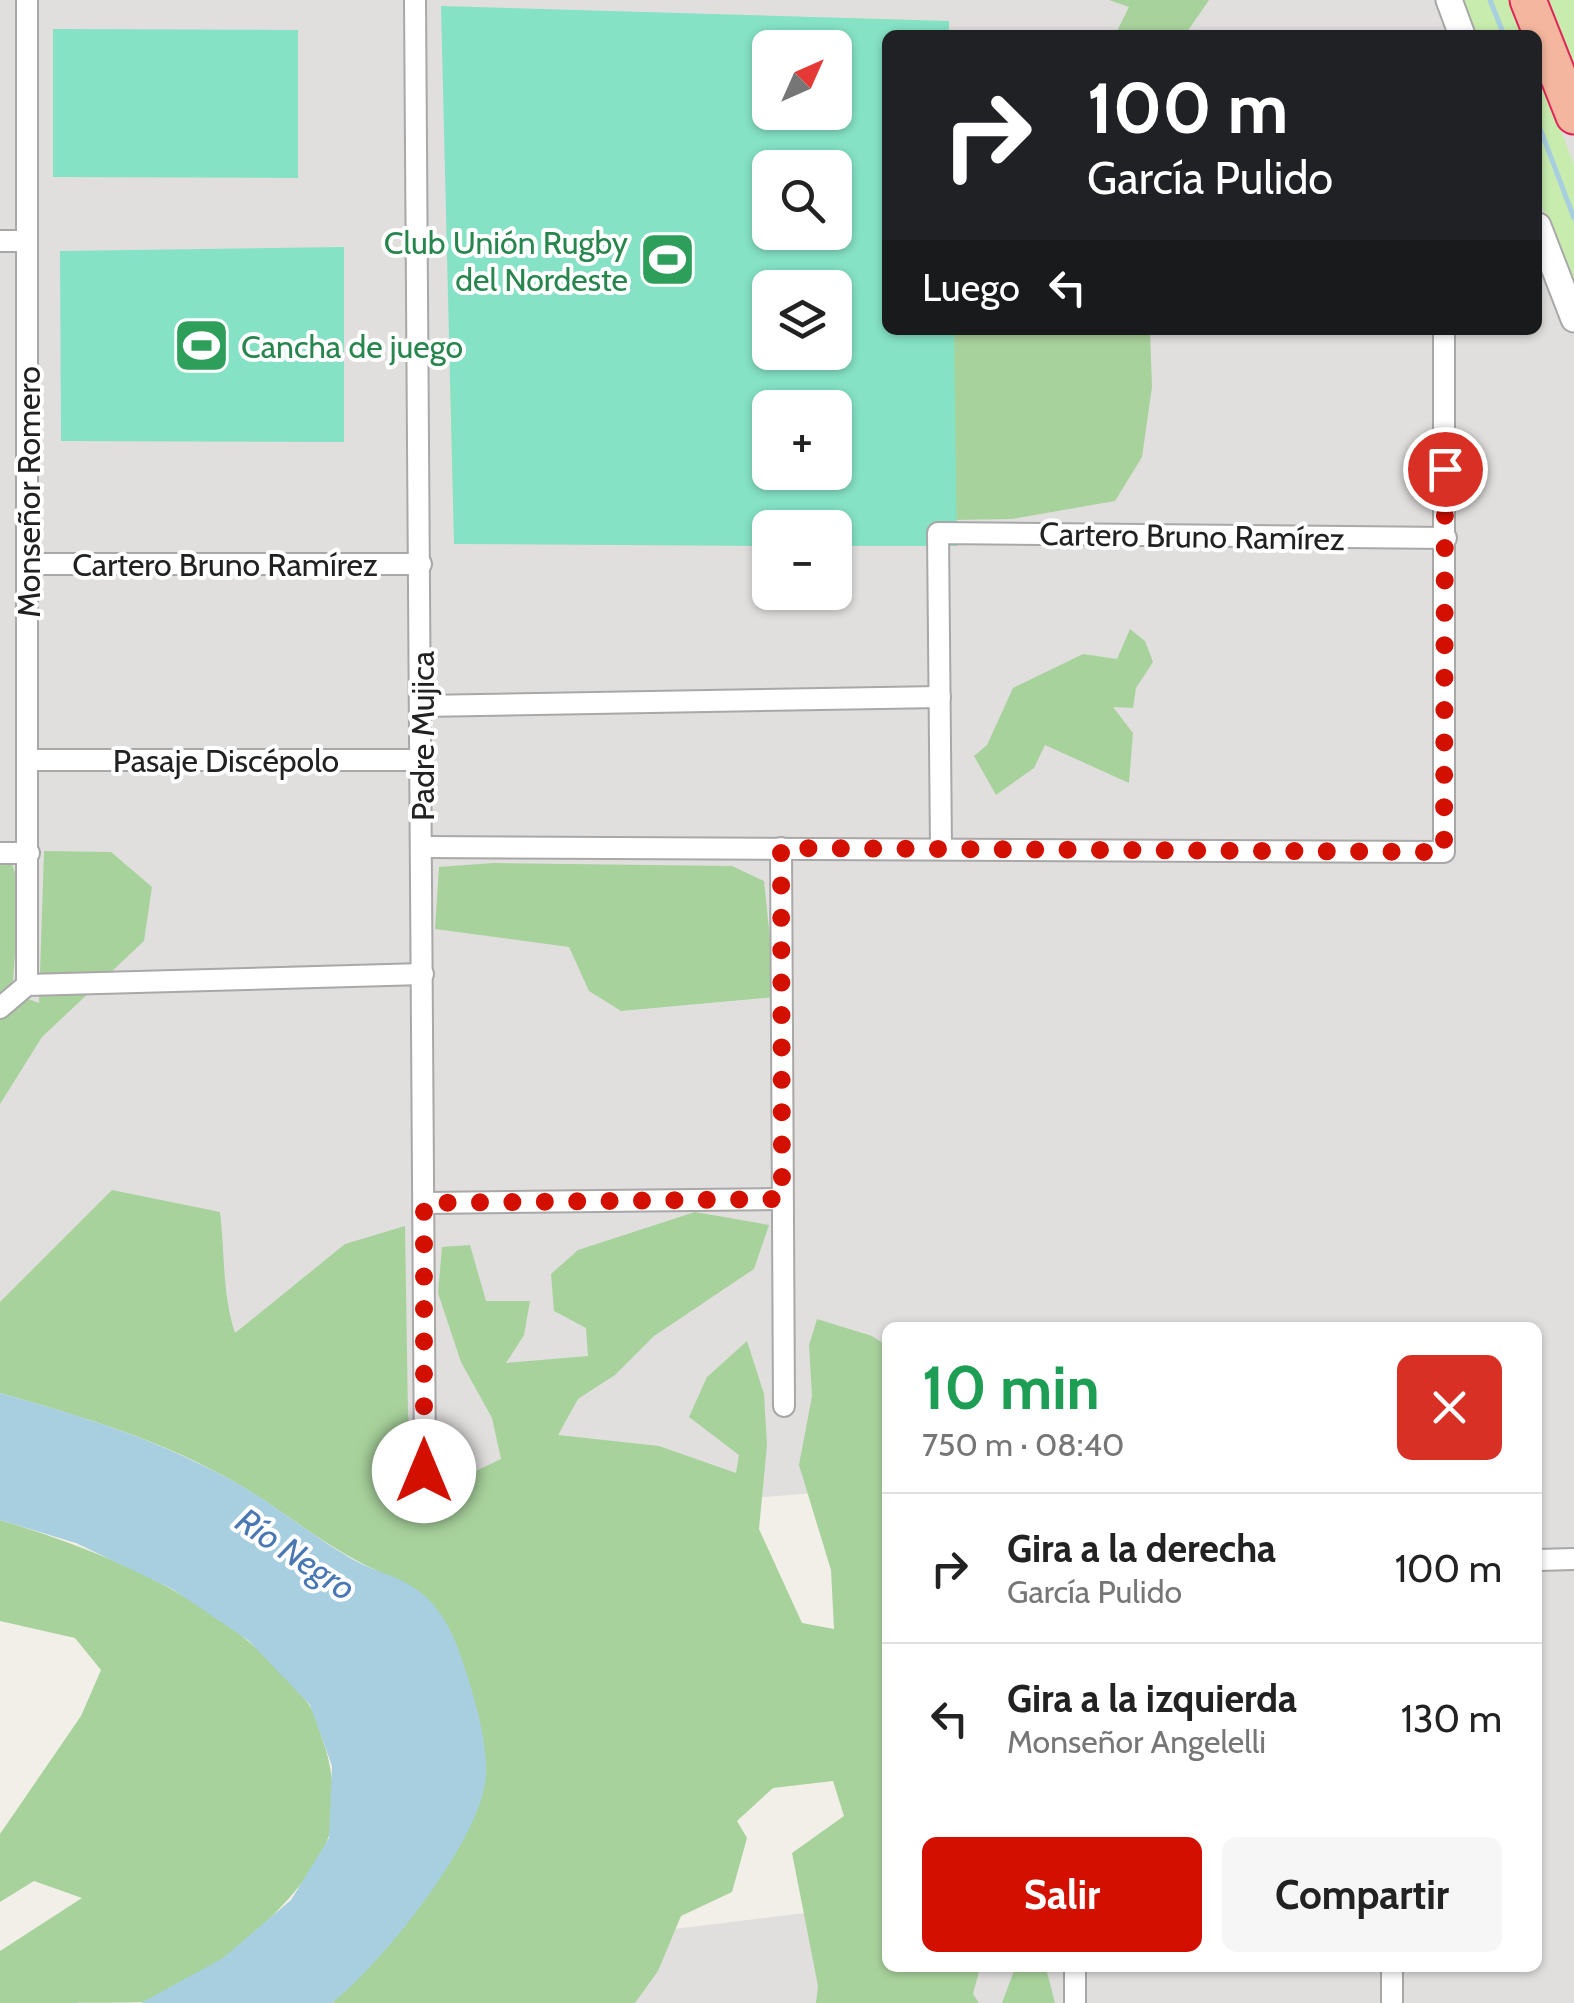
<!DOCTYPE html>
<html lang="es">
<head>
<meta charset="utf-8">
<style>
	:root { --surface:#fff; --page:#f6f6f6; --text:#222; --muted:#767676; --line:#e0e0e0; --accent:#d30f00 }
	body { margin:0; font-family:Cabin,sans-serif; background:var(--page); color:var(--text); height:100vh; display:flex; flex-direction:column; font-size:38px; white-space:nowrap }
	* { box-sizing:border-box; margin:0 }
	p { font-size:32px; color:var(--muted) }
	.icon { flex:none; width:55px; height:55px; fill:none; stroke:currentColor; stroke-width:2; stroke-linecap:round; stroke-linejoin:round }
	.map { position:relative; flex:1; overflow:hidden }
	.sheet { position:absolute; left:882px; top:1322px; width:660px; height:650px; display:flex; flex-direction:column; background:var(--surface); border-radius:15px; box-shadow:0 2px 8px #0004 }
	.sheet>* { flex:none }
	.hud { position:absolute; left:882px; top:30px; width:660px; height:305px; border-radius:15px; box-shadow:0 2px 8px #0004; background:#202124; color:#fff; overflow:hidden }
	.needle { width:65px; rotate:45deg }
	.fabs { position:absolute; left:752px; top:30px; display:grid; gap:20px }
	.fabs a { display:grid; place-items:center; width:100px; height:100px; border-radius:15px; background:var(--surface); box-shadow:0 2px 8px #0004; font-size:50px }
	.pin { position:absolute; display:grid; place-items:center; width:85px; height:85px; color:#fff; margin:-42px; border:5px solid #fff; border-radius:50%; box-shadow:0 2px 10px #0007 }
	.me { position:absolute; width:110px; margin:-55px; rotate:0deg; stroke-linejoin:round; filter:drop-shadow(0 0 8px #0008) }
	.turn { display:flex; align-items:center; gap:35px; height:210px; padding:0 40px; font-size:45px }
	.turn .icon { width:130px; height:130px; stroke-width:2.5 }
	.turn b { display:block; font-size:70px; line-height:85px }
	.then { display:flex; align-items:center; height:95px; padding:0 40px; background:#0003; gap:20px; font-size:38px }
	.round { display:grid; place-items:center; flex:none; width:105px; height:105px; border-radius:15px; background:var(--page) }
	.summary { display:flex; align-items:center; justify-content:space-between; height:170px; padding:0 40px }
	h1 { font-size:60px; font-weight:700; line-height:75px; color:#1e9e55 }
	.action { display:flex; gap:20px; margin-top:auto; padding:20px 40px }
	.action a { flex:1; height:115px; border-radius:15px; background:var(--accent); color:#fff; font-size:40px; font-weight:700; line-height:115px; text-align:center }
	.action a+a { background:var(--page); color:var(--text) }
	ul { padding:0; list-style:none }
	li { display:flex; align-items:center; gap:30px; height:150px; padding:0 40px; border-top:2px solid var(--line) }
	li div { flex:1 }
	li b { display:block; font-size:38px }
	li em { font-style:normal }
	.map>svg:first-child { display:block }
</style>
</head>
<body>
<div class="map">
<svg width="1574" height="2003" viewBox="0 0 1574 2003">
	<rect width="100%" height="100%" fill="#f2efe8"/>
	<path fill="#e0dfde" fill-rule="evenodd" d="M0,0h1574v2003h-1107l141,-66 279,-34 1,65h650v-640h-650l-1,159 -395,32 -492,-161zM888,35h650v295h-650zM770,48h65v64h-65zM770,168h65v64h-65zM770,288h65v64h-65zM770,408h65v64h-65zM770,528h65v64h-65z"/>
	<g fill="#c8ecae">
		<path d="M1462,0h49l13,35h-49z"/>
		<path d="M1545,0h29v73z"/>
		<path d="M1538,70l36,95v125l-36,-94z"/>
	</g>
	<g fill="#a8d29c">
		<path d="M1109,0h100l-24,35h-70l14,-28z"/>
		<path d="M946,330h204l2,57 -10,70 -27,44 -103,18 -60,1z"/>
		<path d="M1130,629l15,12 8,21 -17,26 -3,20 -20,-1 20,26 -4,50 -84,-38 -11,23 -38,27 -22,-39 13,-11 26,-57 70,-34 34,5z"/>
		<path d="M7,848l13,41 -8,104 27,10 5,-152 67,1 41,35 -8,54 -102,96 -42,67v-254z"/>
		<path d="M493,863l239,3 32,15 12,116 -155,14 -32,-20 -20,-44 -134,-18 4,-62z"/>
		<path d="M112,1190l108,22c5,41 2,81 15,121l110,-89 60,-18 3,189 7,59 27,13 59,-28 -9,-41 -31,-56 -23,-69 4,-46 28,-2 16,56h44l-6,34 -18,28 82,-7 -2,-28 -32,-17 -3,-37 27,-24 117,-38 74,13 -15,44 -100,67 -39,39 -37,24 -20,36 101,11 77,27 3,-18 -50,-38 18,-40 40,-36 17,53 3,51 -8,84 43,94 32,6 -3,-59 -32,-105 13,-69 -3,-51 8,-26 55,17 15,10 1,622h92l-7,26 6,9h-163l2,-17 -26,-133 52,-37 -11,-35 -60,7 -36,33 10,17 -15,54 -51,24 -23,55 -23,32h-303l74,-78 -30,-355c-50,-22 -91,-59 -138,-86 -75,-44 -155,-67 -238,-91v-91z"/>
		<path d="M0,1520c113,34 233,85 307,182 9,11 12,29 17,42 9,25 14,71 3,97 -26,63 -119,139 -183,161 -23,1 -115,1 -144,1v-52l82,-53 -48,-17 -34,21v-68l81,-118 20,-46 -26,-32 -75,-17z"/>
		<path d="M1015,1968h31l9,35h-53z"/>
	</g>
	<g fill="#85e2c4" fill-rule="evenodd">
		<path d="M441,6l508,15v14h-61v295h66l3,216h-122v-18h-65v18l-316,-2zM770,48h65v64h-65zM770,168h65v64h-65zM770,288h65v64h-65zM770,408h65v64h-65z"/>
		<path d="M53,29l245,1v148l-245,-1z"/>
		<path d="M344,247v195l-283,-1 -1,-190z"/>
	</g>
	<path fill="#a8cfe0" d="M0,1393c82,23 159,47 233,88 40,22 75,52 114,75 27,17 56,19 80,42 22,21 32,51 41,80 9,30 19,64 18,96 -2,63 -105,191 -154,229h-191l82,-45 68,-58 38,-62 3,-72 -22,-61 -61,-64 -75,-51 -98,-47 -76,-23z"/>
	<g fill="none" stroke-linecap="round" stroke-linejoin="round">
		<g stroke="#a8cfe0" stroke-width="5">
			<path d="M1490,0l14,35"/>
			<path d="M1538,123l36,95"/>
		</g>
		<defs>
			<g id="minor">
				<path d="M27,0v985"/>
				<path d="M415,0l10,1471"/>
				<path d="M0,241h27"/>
				<path d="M28,564h393"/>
				<path d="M422,706l518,-9"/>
				<path d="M29,760h393"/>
				<path d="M422,847l1022,5v-522"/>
				<path d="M781,848l3,558"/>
				<path d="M941,849l-3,-316 508,5"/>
				<path d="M0,853h29"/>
				<path d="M0,1008l27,-23 396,-11"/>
				<path d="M424,1203l358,-4"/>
				<path d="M1538,1560l36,-1"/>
				<path d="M1075,1968v35"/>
				<path d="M1392,2003v-35"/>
			</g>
			<g id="tertiary">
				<path d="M1449,0l13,35"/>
				<path d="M1538,226l36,93"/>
			</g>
			<path id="trunk" d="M1528,0l46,116"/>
		</defs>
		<use href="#minor" stroke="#a8a8a8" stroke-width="24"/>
		<use href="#tertiary" stroke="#a8a8a8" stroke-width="29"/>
		<use href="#trunk" stroke="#e02558" stroke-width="39"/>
		<use href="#minor" stroke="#fff" stroke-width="20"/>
		<use href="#tertiary" stroke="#fff" stroke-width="25"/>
		<use href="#trunk" stroke="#f4b69e" stroke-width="35"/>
	</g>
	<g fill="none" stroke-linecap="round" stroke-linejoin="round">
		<path stroke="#d30f00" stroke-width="18" stroke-dasharray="0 32.4" d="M424,1471v-268l358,-4 -1,-351 663,4 1,-383"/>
	</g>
	<defs>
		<symbol id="stadium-square" viewBox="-11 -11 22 22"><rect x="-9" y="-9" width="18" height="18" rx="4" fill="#2e9e5b" stroke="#fff"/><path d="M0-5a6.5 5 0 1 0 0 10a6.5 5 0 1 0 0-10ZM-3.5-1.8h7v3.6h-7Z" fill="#fff"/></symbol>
	</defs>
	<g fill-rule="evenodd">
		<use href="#stadium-square" x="636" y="228" width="63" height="63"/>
		<use href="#stadium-square" x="170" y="314" width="63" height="63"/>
	</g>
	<g text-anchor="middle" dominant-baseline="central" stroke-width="8" stroke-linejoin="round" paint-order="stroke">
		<g font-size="32" fill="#27864d" stroke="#fff" text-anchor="end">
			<text x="628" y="242">Club Unión Rugby<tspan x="628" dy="37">del Nordeste</tspan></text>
			<text x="241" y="346" text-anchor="start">Cancha de juego</text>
		</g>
		<g font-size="32" fill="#212121" stroke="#fff">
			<text transform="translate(28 492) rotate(-90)">Monseñor Romero</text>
			<text transform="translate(1192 536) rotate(1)">Cartero Bruno Ramírez</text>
			<text x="225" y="564">Cartero Bruno Ramírez</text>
			<text transform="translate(422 736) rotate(-90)">Padre Mujica</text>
			<text x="226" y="760">Pasaje Discépolo</text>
		</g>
		<g font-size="35" font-style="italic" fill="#4a78b5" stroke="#fff">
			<text transform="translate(296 1554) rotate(34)">Río Negro</text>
		</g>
	</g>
</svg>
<div class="fabs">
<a><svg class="needle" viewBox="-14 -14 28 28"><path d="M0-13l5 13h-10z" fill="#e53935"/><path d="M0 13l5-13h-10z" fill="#767676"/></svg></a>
<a><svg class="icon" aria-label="search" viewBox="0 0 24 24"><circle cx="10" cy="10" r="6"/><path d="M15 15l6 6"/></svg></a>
<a><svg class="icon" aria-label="layers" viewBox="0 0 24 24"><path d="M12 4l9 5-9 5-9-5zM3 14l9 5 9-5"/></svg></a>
<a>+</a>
<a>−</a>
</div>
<div class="pin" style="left:1445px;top:469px;background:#d93025"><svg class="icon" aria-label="arrive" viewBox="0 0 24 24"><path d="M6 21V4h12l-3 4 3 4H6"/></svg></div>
<svg class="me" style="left:424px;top:1471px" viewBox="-20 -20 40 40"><circle r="19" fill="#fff"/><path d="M0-13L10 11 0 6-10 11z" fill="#d30f00"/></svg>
<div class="hud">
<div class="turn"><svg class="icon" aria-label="right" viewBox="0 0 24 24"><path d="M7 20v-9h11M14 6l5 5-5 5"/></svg><div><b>100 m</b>García Pulido</div></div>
<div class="then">Luego<svg class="icon" aria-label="left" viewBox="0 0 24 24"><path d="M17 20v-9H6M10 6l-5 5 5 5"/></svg></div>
</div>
<section class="sheet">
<div class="summary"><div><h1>10 min</h1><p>750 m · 08:40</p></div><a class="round" style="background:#d93025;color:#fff"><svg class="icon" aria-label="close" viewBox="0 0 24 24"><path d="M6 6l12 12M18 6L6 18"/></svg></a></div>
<ul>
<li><svg class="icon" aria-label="right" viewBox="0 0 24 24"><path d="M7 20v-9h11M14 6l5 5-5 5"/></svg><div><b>Gira a la derecha</b><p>García Pulido</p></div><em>100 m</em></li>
<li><svg class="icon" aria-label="left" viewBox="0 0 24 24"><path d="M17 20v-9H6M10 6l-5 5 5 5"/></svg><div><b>Gira a la izquierda</b><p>Monseñor Angelelli</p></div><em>130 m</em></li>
</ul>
<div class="action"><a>Salir</a><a>Compartir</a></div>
</section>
</div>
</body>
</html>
